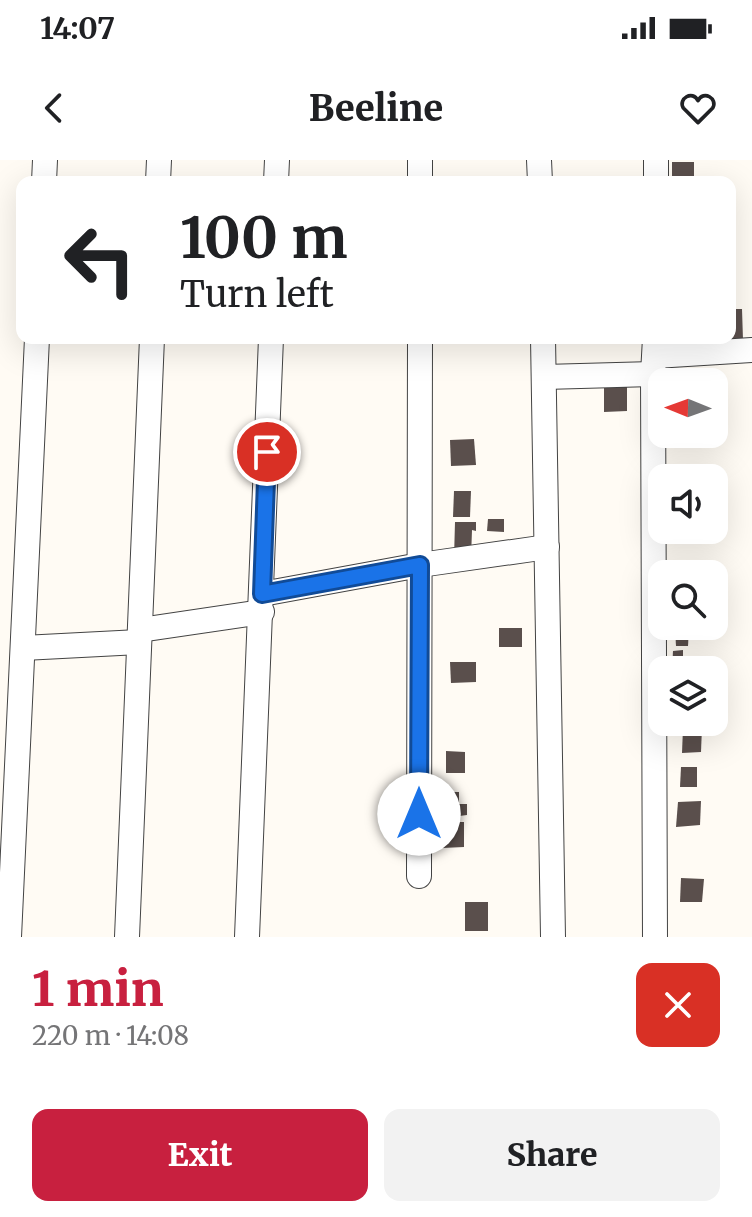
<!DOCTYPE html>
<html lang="en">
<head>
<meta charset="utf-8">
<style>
	:root { --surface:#fff; --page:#f2f2f2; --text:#202124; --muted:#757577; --accent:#c8203f }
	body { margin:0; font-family:Merriweather,serif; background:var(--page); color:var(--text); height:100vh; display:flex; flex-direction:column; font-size:30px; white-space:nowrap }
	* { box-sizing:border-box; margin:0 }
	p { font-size:26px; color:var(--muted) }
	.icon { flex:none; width:44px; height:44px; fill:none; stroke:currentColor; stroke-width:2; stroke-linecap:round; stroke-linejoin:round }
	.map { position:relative; height:777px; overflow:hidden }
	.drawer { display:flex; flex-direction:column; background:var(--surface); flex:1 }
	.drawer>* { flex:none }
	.guide { position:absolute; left:16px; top:16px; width:720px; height:168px; border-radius:16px; box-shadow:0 8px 32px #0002; background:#fff; color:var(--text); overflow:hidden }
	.needle { width:52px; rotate:271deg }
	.controls { position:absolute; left:648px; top:208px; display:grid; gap:16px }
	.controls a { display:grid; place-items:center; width:80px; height:80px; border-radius:16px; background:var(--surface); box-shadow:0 8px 32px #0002; font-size:40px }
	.pin { position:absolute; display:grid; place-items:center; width:68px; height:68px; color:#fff; margin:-34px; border:4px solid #fff; border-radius:50%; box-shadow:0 2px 8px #0007 }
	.me { position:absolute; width:88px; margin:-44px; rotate:0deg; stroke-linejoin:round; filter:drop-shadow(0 0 6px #0008) }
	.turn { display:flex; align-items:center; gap:28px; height:168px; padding:0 32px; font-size:36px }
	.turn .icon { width:104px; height:104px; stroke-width:2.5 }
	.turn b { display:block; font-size:56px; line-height:68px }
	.round { display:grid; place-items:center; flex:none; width:84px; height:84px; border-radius:16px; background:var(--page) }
	.overview { display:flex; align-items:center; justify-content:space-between; height:136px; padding:0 32px }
	h1 { font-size:48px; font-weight:800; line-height:60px; color:var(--accent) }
	.button { display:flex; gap:16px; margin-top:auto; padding:16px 32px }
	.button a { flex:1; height:92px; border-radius:16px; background:var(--accent); color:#fff; font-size:32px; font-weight:800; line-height:92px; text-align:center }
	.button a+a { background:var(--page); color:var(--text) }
	.status { display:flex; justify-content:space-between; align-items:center; height:56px; padding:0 40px; background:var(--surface); direction:ltr }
	.status svg { height:22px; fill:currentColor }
	header { display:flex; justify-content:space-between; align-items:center; height:104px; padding:0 32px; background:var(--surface); font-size:36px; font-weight:800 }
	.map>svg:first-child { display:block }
</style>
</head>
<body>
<div class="status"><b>14:07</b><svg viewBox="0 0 49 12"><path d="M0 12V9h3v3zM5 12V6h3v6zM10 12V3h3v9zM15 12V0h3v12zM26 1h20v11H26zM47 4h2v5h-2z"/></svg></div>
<header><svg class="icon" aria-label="back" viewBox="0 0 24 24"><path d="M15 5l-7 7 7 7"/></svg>Beeline<svg class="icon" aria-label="heart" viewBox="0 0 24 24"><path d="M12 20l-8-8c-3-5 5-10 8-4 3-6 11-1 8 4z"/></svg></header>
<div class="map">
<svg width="752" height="777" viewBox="0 0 752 777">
	<rect width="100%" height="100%" fill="#fffbf4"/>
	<g fill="#5a4f4c">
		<rect x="672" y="2" width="22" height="20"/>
		<path d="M730,149h12l1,31 -16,1v-3h3z"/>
		<path d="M604,222l23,1v28l-23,1z"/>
		<path d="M474,279l2,26 -25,1 -1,-26z"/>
		<path d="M454,331h17l-1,26h-17z"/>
		<path d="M488,359h16v13l-17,-1z"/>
		<path d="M455,362h21v9l-4,-1 -1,28h-17z"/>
		<rect x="677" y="370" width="9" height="13"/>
		<rect x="499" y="468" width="23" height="19"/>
		<path d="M675,468h14l-1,18h-12z"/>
		<path d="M683,490v20h-11l1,-19z"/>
		<path d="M450,502h26v20l-25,1z"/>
		<path d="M702,567l-1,25 -19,1 1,-25z"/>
		<path d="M446,591l19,1v21h-19z"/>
		<path d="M681,607h16v20h-17z"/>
		<path d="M444,632h15v12h8v11l-23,3z"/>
		<path d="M701,641l-1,24 -24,2 2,-25z"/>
		<path d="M442,662h22v25l-22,1z"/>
		<path d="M681,718l23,1 -2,23h-22z"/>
		<rect x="465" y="742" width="23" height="29"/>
	</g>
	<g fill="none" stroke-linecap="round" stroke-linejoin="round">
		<defs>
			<g id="minor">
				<path d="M539,0l1,22"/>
				<path d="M44,22l1,-22"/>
				<path d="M158,22l1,-22"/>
				<path d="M276,22l1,-22"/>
				<path d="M420,22v-22"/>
				<path d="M656,22v-22"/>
				<path d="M543,178l10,599"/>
				<path d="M655,196l97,-6"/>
				<path d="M544,217l109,-3"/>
				<path d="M262,434l158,-29 127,-18"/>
				<path d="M140,470l122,-18"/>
				<path d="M23,488l116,-6"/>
				<path d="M419,716l1,-538"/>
				<path d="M9,777l28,-599"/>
				<path d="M127,777l25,-599"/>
				<path d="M247,777l24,-599"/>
				<path d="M655,777l-2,-563 2,-36"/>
			</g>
		</defs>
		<use href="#minor" stroke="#434343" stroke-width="26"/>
		<use href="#minor" stroke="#fff" stroke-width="24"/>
	</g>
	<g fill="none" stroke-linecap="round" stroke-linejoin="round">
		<defs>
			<path id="route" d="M267,292l-5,142 158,-29 -1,249"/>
		</defs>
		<use href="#route" stroke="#114b97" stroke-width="20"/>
		<use href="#route" stroke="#1a73e8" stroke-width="14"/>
	</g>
</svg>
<div class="controls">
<a><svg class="needle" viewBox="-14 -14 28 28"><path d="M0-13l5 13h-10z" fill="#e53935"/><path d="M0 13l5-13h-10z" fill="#757577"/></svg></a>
<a><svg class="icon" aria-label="sound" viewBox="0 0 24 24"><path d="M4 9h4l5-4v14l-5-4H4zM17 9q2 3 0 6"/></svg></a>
<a><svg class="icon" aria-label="search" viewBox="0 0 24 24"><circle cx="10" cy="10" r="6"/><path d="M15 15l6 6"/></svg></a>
<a><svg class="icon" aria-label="layers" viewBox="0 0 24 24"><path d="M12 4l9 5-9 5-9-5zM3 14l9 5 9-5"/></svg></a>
</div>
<div class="pin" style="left:267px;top:292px;background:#d93025"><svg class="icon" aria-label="arrive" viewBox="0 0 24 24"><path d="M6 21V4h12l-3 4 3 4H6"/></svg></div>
<svg class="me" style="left:419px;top:654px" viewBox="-20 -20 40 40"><circle r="19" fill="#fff"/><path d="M0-13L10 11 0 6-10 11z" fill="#1a73e8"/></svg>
<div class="guide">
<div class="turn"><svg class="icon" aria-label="left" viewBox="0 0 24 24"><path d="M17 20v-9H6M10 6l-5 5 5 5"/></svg><div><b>100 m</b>Turn left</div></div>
</div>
</div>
<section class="drawer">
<div class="overview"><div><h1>1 min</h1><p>220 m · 14:08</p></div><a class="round" style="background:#d93025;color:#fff"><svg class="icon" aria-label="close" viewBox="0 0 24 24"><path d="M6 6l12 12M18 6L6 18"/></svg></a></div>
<div class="button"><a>Exit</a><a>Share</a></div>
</section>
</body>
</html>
